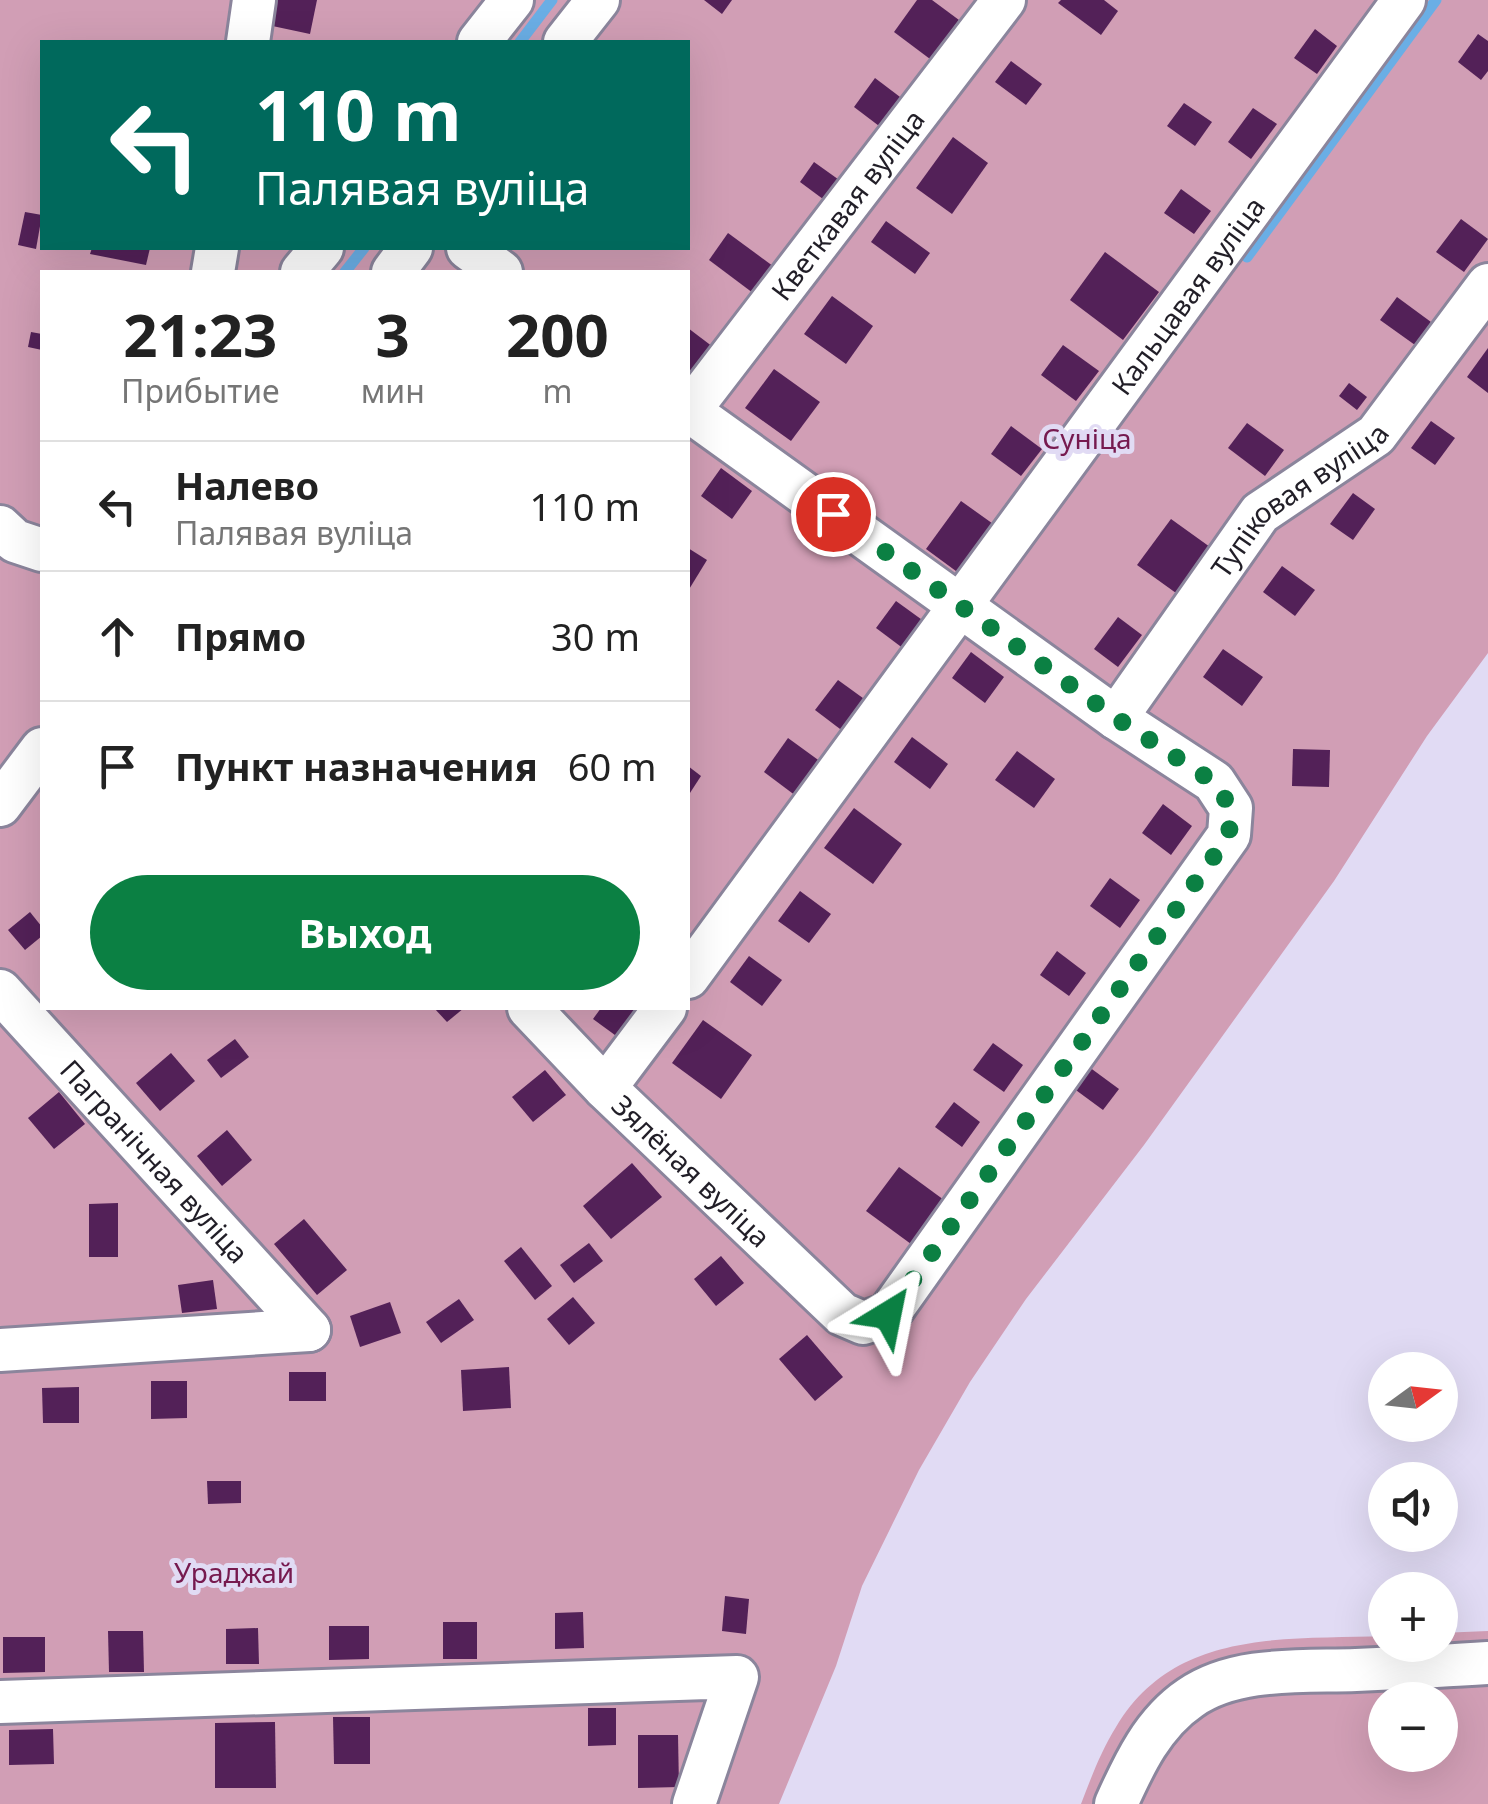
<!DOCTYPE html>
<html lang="ru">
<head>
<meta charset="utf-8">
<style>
	:root { --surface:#fff; --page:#f2f2f2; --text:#222; --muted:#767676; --line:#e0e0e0; --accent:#0b8043 }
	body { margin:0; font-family:"Noto Sans",sans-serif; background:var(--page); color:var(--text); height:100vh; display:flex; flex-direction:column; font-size:38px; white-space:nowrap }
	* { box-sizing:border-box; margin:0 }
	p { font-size:32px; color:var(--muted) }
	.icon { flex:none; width:55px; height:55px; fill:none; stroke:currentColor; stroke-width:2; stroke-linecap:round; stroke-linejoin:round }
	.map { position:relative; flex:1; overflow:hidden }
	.drawer { position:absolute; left:40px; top:270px; width:650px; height:740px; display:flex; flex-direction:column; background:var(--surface); border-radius:0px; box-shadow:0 10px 40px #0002 }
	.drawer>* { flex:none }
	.banner { position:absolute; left:40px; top:40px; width:650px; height:210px; border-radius:0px; box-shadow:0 10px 40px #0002; background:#00695c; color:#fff; overflow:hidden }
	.needle { width:65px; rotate:75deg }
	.fabs { position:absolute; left:1368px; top:1352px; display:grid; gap:20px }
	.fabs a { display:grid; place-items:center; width:90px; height:90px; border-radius:50%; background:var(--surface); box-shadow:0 10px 40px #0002; font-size:50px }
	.pin { position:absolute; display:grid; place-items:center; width:85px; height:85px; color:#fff; margin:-42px; border:5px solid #fff; border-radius:50%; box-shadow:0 2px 10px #0007 }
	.me { position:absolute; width:110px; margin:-55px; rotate:35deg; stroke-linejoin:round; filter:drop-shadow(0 0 8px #0008) }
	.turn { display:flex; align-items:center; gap:35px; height:210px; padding:0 50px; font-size:45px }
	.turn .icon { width:130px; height:130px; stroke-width:2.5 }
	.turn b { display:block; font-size:70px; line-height:85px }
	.eta { display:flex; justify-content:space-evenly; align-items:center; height:170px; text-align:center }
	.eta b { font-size:60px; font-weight:700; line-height:70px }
	.action { display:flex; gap:20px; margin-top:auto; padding:20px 50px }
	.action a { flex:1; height:115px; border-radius:60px; background:var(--accent); color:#fff; font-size:40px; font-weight:700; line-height:115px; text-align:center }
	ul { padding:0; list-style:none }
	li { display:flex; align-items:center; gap:30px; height:130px; padding:0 50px; border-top:2px solid var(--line) }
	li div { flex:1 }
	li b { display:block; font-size:38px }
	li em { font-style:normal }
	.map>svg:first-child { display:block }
</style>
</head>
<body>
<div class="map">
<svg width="1488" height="1804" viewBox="0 0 1488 1804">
	<rect width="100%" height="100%" fill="#e1dbf4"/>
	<g fill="#d19eb5" fill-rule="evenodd">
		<path d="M0,0h1488v653l-61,83 -93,145 -190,264 -118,154 -56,83 -51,88 -57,116 -26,80 -57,138h-779zM42,42h646v206h-646zM42,272h646v736h-646z"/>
		<path d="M1488,1631v173h-407c10,-26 20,-53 35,-77 59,-99 169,-87 269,-91v9h55v-12zM1385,1700h55v55h-55z"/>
	</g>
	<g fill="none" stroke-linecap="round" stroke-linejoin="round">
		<g stroke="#6aaee5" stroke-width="11">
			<path d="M520,42l32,-42"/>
			<path d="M1247,257l189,-257"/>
			<path d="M345,272l19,-24"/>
		</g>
	</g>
	<g fill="#532158">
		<path d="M268,0h49l-7,34 -47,-10z"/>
		<path d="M704,0h28l-10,14z"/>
		<path d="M917,0h15l27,20 -29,39 -36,-27z"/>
		<path d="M1061,0h43l14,11 -17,24 -43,-32z"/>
		<path d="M1315,29l22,17 -20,28 -23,-16z"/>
		<path d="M1478,34l10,7v30l-7,9 -23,-18z"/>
		<path d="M1011,61l31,23 -16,21 -31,-23z"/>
		<path d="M875,78l33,25 -21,29 -33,-25z"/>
		<path d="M1184,103l28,19 -17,24 -28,-20z"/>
		<path d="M1253,108l24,16 -26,35 -23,-17z"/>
		<path d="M953,137l35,26 -36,51 -36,-26z"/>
		<path d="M814,162l28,20 -15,20 -27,-20z"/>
		<path d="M1181,189l30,22 -17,23 -30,-21z"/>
		<path d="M25,212l17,3 -6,34 -18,-4z"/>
		<path d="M1461,219l27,20 -24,33 -28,-20z"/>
		<path d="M886,221l44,32 -15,21 -44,-32z"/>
		<path d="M728,233l49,36 -20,27 -48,-36z"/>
		<path d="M92,248h58l-4,17 -56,-11z"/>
		<path d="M1105,252l54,40 -36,48 -53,-40z"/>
		<path d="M832,296l41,30 -27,38 -42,-30z"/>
		<path d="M1397,297l34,25 -16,23 -35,-25z"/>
		<path d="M688,328l25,19 -19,26 -6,-5z"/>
		<path d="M31,332l11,2v16l-14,-3z"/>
		<path d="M1063,345l36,26 -23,30 -35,-26z"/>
		<path d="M1488,348v45l-21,-16z"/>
		<path d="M774,369l46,33 -29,39 -46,-33z"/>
		<path d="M1349,383l18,14 -10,13 -18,-14z"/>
		<path d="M1431,421l24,17 -20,27 -24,-17z"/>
		<path d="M1247,423l37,27 -19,26 -37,-28z"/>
		<path d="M1011,426l31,23 -21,27 -30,-22z"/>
		<path d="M721,468l31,23 -20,28 -31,-23z"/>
		<path d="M1353,493l22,16 -22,31 -23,-16z"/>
		<path d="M961,501l35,25 -36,48 -34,-25z"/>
		<path d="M1171,519l39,28 -34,46 -39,-28z"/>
		<path d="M688,548l19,12 -19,31z"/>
		<path d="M1282,566l33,24 -20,26 -32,-24z"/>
		<path d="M896,601l29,21 -21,27 -28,-21z"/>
		<path d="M1118,617l24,18 -24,32 -24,-18z"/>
		<path d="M1223,649l40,28 -21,29 -39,-29z"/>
		<path d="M971,652l33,25 -19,26 -33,-25z"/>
		<path d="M838,680l29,21 -23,31 -29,-22z"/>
		<path d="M912,737l36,27 -18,25 -36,-27z"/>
		<path d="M788,738l33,24 -25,34 -32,-24z"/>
		<path d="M1293,749l37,1 -1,37 -37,-1z"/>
		<path d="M1017,751l38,28 -21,29 -39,-28z"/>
		<path d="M688,766l13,10 -13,20z"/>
		<path d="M1163,804l29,22 -21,29 -29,-22z"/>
		<path d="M854,808l48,36 -29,40 -49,-36z"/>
		<path d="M1110,878l30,22 -20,28 -30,-22z"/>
		<path d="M800,891l31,23 -22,29 -31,-22z"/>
		<path d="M30,912l12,15v9l-17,14 -17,-20z"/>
		<path d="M1057,951l29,22 -17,23 -29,-21z"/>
		<path d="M749,956l33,24 -20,26 -32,-24z"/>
		<path d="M434,1008h30l-17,14z"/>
		<path d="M601,1008h35l4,2 -21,28 -26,-19z"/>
		<path d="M703,1020l49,35 -31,44 -49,-36z"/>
		<path d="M235,1039l14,18 -28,21 -14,-18z"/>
		<path d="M993,1043l30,22 -19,27 -31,-22z"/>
		<path d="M171,1053l24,28 -35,30 -24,-28z"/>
		<path d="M1085,1064l34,25 -16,21 -34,-25z"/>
		<path d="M545,1070l21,25 -33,27 -21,-25z"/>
		<path d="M59,1092l26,32 -31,25 -26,-31z"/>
		<path d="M954,1102l26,20 -18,25 -27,-20z"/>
		<path d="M227,1130l25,30 -30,26 -25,-30z"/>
		<path d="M632,1163l30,34 -51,42 -28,-33z"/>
		<path d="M899,1167l45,33 -33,44 -45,-33z"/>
		<path d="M118,1203v54h-29v-53z"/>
		<path d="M304,1219l43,51 -30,25 -43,-51z"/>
		<path d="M589,1243l14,18 -29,22 -14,-18z"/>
		<path d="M521,1247l31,39 -17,14 -31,-39z"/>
		<path d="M721,1256l23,27 -28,23 -22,-27z"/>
		<path d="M213,1280l4,29 -35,4 -4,-28z"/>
		<path d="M573,1297l22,26 -26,22 -22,-26z"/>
		<path d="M459,1299l15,21 -33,23 -15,-21z"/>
		<path d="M390,1302l11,31 -41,14 -10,-31z"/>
		<path d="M807,1335l36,42 -28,24 -36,-42z"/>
		<path d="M509,1367l2,41 -48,3 -2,-41z"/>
		<rect x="289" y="1372" width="37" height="29"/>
		<path d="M151,1381h36v37l-36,1z"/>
		<path d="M79,1387v36h-36l-1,-35z"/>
		<path d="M207,1481h34v22l-33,1z"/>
		<path d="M725,1596l24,3 -3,35 -24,-3z"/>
		<path d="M583,1612l1,36 -29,1v-36z"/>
		<rect x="443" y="1622" width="34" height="37"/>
		<path d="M329,1626h40v33l-40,1z"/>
		<path d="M258,1628l1,36h-33v-35z"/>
		<path d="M108,1631h35l1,41h-35z"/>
		<path d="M3,1637h42v35l-42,1z"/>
		<path d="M588,1708h28v37l-28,1z"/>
		<path d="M333,1717h37v47h-36z"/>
		<path d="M275,1722l1,66h-61v-65z"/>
		<path d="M53,1729l1,35 -45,1v-35z"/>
		<path d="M638,1735h40l1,52 -41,1z"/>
	</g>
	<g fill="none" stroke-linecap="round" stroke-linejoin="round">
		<defs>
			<g id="minor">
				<path d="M248,42l6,-42"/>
				<path d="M479,42l33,-42"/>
				<path d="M565,42l33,-42"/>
				<path d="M468,248l33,24"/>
				<path d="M213,272l4,-24"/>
				<path d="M302,272l20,-24"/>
				<path d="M393,272l18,-24"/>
				<path id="s1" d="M689,411l315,-411"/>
				<path d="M0,527l15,14 27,9"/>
				<path id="s2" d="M1116,718l144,-205 116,-78 112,-150"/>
				<path d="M0,805l42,-56"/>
				<path id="s3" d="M688,977l716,-977"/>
				<path id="s4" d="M0,991l309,339"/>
				<path id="s5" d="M529,1008l76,80 237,226 21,9 25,-8 341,-480 2,-27 -17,-26 -98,-64 -428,-308"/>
				<path d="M605,1088l60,-80"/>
				<path d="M0,1350l309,-20"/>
				<path d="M0,1702l737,-25 -43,127"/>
				<path d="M1116,1804c18,-40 37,-81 74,-106 46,-32 113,-26 166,-28 44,-2 88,-4 132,-7"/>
			</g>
		</defs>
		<use href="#minor" stroke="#8b859c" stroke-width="48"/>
		<use href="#minor" stroke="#fff" stroke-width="42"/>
	</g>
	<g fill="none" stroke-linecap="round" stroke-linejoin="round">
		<path stroke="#0b8043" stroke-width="18" stroke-dasharray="0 32.4" d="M833,514l283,204 98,64 17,26 -2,27 -341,480"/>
	</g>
	<g text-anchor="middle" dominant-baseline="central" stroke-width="10" stroke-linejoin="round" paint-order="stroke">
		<g font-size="28" fill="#211e27" stroke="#e1dbf4">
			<text stroke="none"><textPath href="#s1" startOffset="260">Кветкавая вуліца</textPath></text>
			<text stroke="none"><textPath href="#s3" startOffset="845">Кальцавая вуліца</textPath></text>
			<text stroke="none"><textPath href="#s2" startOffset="288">Тупіковая вуліца</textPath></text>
			<text stroke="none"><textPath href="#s4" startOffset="230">Пагранічная вуліца</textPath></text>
			<text stroke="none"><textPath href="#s5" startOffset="230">Зялёная вуліца</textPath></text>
		</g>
		<g font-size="28" fill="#761a4f" stroke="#e1dbf4">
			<text x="1087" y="438">Суніца</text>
			<text x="234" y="1572">Ураджай</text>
		</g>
	</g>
</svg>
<div class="fabs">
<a><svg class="needle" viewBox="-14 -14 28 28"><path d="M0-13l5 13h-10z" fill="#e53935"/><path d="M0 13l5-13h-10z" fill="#767676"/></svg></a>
<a><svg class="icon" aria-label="sound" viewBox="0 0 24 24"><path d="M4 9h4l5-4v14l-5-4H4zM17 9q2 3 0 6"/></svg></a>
<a>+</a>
<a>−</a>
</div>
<div class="pin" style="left:833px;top:514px;background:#d93025"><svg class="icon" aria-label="arrive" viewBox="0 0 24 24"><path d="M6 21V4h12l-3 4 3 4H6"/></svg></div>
<svg class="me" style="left:888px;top:1315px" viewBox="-20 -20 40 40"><path d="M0-17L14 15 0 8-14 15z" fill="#0b8043" stroke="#fff" stroke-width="4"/></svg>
<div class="banner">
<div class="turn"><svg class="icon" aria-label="left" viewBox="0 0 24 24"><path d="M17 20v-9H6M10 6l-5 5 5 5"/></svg><div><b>110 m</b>Палявая вуліца</div></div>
</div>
<section class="drawer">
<div class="eta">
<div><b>21:23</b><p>Прибытие</p></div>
<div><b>3</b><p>мин</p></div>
<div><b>200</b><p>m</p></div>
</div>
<ul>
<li><svg class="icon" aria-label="left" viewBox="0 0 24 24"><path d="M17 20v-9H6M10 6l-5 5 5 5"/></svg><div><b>Налево</b><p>Палявая вуліца</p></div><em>110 m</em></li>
<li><svg class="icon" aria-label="ahead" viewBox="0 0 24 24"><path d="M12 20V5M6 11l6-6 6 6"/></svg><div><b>Прямо</b></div><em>30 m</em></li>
<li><svg class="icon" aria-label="arrive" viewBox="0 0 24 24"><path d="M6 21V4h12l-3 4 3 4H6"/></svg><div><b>Пункт назначения</b></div><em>60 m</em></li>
</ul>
<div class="action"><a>Выход</a></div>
</section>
</div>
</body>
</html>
